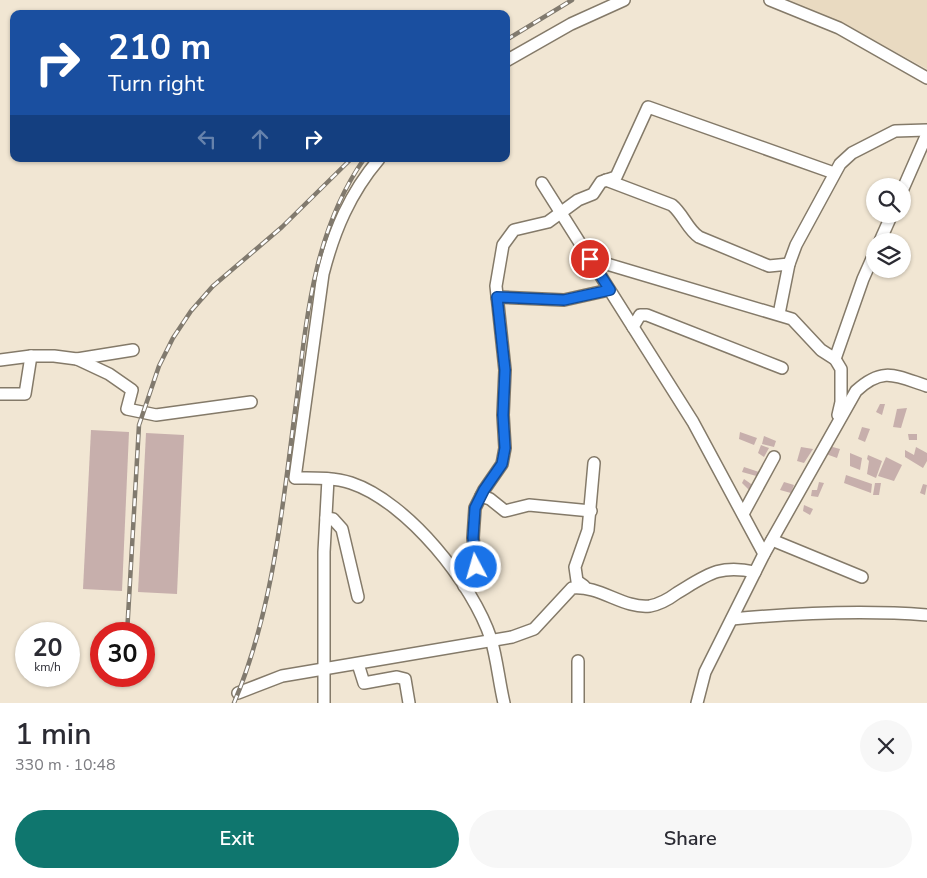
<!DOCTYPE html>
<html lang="en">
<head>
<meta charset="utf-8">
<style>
	:root { --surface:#fff; --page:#f7f7f7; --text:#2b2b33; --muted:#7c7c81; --accent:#0f766e }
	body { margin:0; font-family:"Nunito Sans",sans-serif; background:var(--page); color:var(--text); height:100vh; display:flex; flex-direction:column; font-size:19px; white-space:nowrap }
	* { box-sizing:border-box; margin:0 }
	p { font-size:16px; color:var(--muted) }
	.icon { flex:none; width:28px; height:28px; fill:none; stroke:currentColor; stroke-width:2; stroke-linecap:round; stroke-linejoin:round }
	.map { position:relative; height:703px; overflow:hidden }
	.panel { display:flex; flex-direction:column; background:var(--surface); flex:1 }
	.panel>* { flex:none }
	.top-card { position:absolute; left:10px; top:10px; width:500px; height:152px; border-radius:10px; box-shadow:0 1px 4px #0004; background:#1a4fa0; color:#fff; overflow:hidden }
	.controls { position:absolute; left:866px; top:178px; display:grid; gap:10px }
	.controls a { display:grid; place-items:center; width:45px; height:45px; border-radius:50%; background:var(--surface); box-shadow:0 1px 4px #0004; font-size:25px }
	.speed { position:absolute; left:15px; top:622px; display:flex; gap:10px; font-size:25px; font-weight:700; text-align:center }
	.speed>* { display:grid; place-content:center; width:65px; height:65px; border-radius:50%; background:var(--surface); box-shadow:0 1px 4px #0004; line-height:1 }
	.speed small { font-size:12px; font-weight:400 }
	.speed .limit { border:8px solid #d22; background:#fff; color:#111 }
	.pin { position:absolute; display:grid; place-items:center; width:42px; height:42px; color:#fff; margin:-21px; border:2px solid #fff; border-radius:50%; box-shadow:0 1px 5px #0007 }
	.me { position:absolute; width:55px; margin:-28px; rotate:354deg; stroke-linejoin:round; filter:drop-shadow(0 0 4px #0008) }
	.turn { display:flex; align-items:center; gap:18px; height:105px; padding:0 15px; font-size:22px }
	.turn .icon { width:65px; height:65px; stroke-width:2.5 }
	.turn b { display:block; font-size:35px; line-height:42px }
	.lanes { display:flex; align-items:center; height:48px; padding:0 15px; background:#0003; justify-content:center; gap:25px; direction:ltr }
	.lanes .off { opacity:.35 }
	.round { display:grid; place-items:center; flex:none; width:52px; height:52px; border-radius:26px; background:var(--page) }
	.overview { display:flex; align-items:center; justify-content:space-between; height:85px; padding:0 15px }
	h1 { font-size:30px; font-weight:600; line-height:38px }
	.action { display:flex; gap:10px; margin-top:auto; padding:10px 15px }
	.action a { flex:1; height:58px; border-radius:30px; background:var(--accent); color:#fff; font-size:20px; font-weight:600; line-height:58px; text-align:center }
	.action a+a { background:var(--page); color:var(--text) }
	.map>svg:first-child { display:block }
</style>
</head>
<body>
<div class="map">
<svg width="927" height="703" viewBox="0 0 927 703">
	<rect width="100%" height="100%" fill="#f1e6d3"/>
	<path fill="#e9dac1" d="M779,0h148v69l-65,-35z"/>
	<g fill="#c7afac">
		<path d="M880,404h5l-3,11 -6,-3z"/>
		<path d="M907,408l-6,20 -8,-1 4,-18z"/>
		<path d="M862,427l8,2 -5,13 -7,-3z"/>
		<path d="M91,430l38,2 -7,159 -39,-2z"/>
		<path d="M740,432l17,6 -3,7 -15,-6z"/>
		<path d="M146,433l38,2 -7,159 -39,-2z"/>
		<path d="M908,434h9v6h-8z"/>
		<path d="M764,436l12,5 -2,6 -12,-3z"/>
		<path d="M761,445l8,3 -5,9 -6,-4z"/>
		<path d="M829,446l11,3 -3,9 -11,-4z"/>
		<path d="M801,447l12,2 -9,14 -7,-2z"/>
		<path d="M916,447l11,6v8l-4,7 -18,-11v-7l9,5z"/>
		<path d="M850,453l12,5 -2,12 -10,-4z"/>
		<path d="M868,455l14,6 -6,17 -9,-4 2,-13 -2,-2z"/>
		<path d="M886,457l16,8 -8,16 -16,-5z"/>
		<path d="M744,467l18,6 -2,4 -18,-5z"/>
		<path d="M846,475l26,9 -1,9 -27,-10z"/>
		<path d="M744,479l10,7 -4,5 -8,-8z"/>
		<path d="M784,482l10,3 -3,8 -11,-3z"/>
		<path d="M819,482l5,1 -6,14 -7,-1 1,-6h5z"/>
		<path d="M875,483h6l-2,12h-6z"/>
		<path d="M923,484l4,1 -2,10 -5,-2z"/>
		<path d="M804,505l9,4 -3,6 -7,-4z"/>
	</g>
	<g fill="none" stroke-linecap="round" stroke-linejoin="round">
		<defs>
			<g id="minor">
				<path d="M770,0l69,28 88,50"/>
				<path d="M506,61l65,-37 53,-24"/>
				<path d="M379,159c-29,34 -45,72 -56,115l-28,204c18,0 38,-1 56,5 57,19 122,101 140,156 6,20 8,43 13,64"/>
				<path d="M606,180l66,25c11,9 16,25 27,32l70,29 20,-2"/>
				<path d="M542,183l151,239 71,132"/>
				<path d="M902,191l25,-57"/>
				<path d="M880,241l12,-27"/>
				<path d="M590,259l202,60 29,31 14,9 6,10v33l-3,13"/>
				<path d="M497,297l67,3 45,-10"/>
				<path d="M779,314l10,-50 7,-19 44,-81 12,-11 43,-22 32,-1"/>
				<path d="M633,327l7,-12h7l135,53"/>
				<path d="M77,359l32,15 23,16 -5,19 29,6 95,-13"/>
				<path d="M835,359l28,-80 12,-27"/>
				<path d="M0,360l31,-4h23l23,3 56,-9"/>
				<path d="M0,394h25l6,-38"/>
				<path d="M481,496l9,3 15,12 24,-6 62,6"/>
				<path d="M743,514l31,-57"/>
				<path d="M326,518l7,1 9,10 16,68"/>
				<path d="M772,540l90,37"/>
				<path d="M464,586l12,-19 -3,-29 2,-30 9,-18 18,-26 3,-16 -2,-33 2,-45 -9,-84 7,-41 11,-15 34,-8 30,-22 15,-6 8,-12 15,-5 32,-70 186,66"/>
				<path d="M584,586l-7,-5 -2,-14 13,-37 6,-67"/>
				<path d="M732,619c65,-6 129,-9 195,-4"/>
				<path d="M578,661v42"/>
				<path d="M358,664l6,19 33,-6 8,2 4,24"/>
				<path d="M238,693l44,-17 230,-39 22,-8 38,-41c28,-3 51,21 78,18 10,-2 19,-7 27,-13 30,-18 42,-29 78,-21"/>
				<path d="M324,703v-151l4,-73"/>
				<path d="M697,703l8,-31 59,-118 92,-163c27,-25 40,-15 71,-5"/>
			</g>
		</defs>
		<use href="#minor" stroke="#847a69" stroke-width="14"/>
		<use href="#minor" stroke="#fff" stroke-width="11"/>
		<defs>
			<g id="rail">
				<path d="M506,40l66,-40"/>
				<path d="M127,634l12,-209 20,-59 14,-28 18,-27 22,-25 69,-59 69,-68"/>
				<path d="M234,703c41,-97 49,-204 63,-307 10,-83 18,-167 67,-237"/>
			</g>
		</defs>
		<use href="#rail" stroke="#817a6e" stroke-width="4.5"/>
		<use href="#rail" stroke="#fff" stroke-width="2.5" stroke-dasharray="8" stroke-linecap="butt"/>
	</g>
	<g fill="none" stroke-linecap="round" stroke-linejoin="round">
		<defs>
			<path id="route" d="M476,567l-3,-29 2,-30 9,-18 18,-26 3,-16 -2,-33 2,-45 -8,-73 67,3 46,-10 -20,-31"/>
		</defs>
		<use href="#route" stroke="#114b97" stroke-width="12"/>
		<use href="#route" stroke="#1a73e8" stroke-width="9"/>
	</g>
</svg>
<div class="controls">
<a><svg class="icon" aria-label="search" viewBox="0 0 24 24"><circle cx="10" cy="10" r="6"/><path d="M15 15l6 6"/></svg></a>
<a><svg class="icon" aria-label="layers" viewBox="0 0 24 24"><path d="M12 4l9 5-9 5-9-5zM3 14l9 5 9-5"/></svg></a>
</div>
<div class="speed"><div>20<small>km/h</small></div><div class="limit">30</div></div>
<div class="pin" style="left:590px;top:259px;background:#d93025"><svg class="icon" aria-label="arrive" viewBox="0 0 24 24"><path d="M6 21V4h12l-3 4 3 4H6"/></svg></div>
<svg class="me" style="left:476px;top:567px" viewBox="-20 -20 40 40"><circle r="17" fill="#1a73e8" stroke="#fff" stroke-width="3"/><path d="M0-11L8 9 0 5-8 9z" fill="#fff"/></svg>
<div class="top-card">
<div class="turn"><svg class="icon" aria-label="right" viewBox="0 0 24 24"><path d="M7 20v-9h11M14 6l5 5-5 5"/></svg><div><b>210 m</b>Turn right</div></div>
<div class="lanes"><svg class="icon off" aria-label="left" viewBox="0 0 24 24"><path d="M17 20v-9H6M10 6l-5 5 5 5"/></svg><svg class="icon off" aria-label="ahead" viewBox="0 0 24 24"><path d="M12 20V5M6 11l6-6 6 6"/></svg><svg class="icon" aria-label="right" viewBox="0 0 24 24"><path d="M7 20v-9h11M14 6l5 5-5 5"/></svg></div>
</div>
</div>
<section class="panel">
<div class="overview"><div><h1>1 min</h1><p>330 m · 10:48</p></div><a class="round"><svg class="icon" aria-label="close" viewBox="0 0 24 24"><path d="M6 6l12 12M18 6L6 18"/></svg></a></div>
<div class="action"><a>Exit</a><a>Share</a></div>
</section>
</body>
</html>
